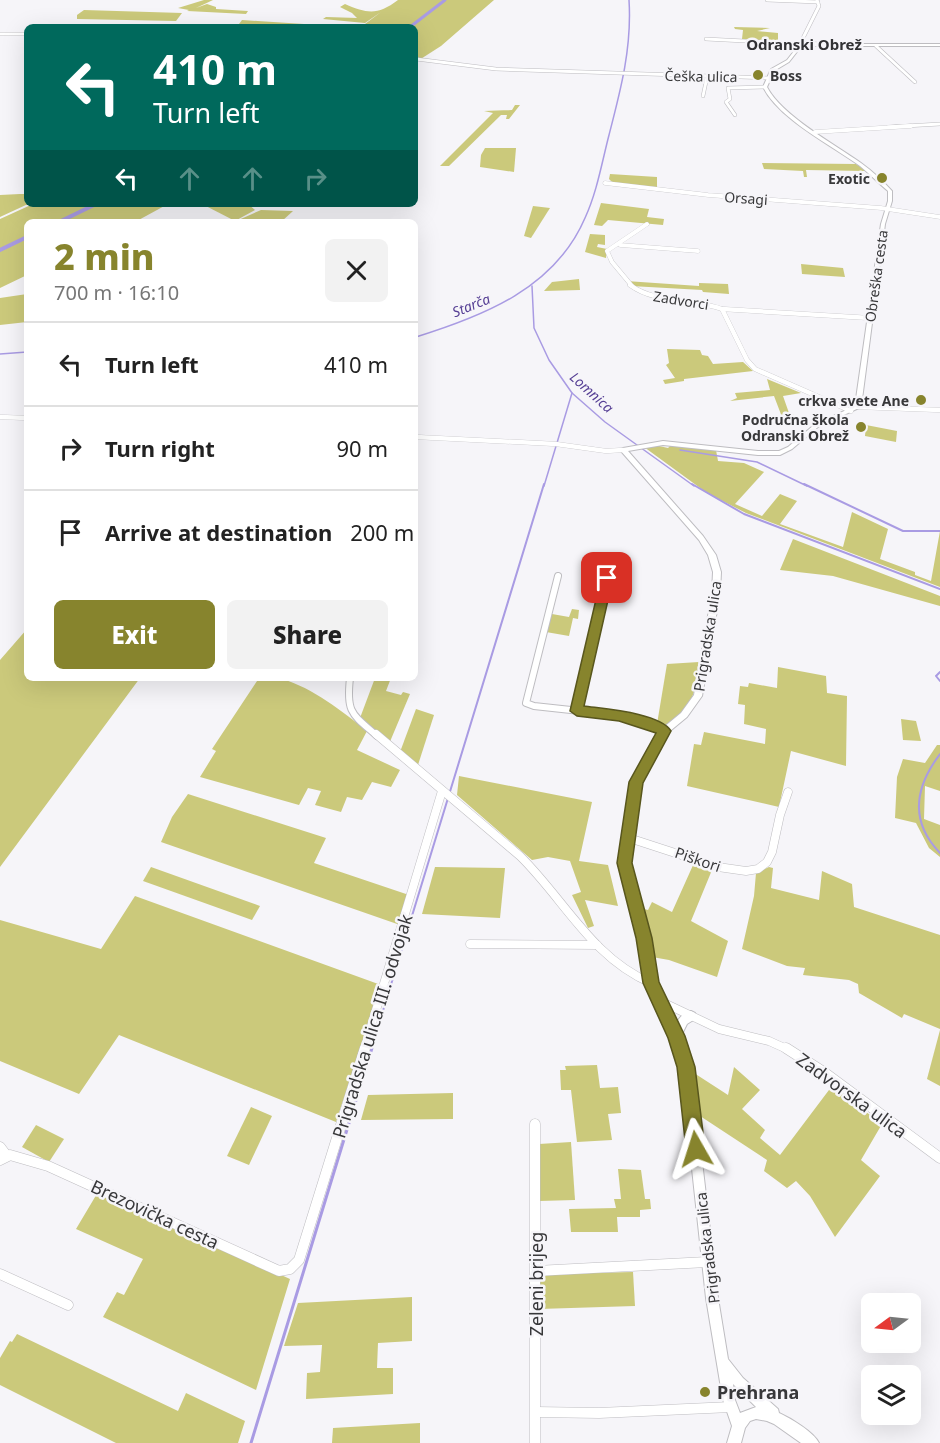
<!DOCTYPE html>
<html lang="en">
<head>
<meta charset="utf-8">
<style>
	:root { --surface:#fff; --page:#f2f2f2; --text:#222; --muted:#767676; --line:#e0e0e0; --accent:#87842d }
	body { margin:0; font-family:"Noto Sans",sans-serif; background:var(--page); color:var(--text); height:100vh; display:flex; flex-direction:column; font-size:22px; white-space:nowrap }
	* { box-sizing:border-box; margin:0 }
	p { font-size:20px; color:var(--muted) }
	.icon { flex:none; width:33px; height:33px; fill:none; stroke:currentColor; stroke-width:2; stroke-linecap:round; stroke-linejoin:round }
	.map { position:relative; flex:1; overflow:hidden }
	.details { position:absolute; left:24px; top:219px; width:394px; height:462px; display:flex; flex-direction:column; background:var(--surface); border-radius:9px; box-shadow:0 6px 24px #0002 }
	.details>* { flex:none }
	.hud { position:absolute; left:24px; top:24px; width:394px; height:183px; border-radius:9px; box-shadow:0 6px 24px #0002; background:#00695c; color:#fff; overflow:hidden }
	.needle { width:39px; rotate:255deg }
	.buttons { position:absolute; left:861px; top:1293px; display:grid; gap:12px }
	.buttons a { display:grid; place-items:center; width:60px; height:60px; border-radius:9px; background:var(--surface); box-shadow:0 6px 24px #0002; font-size:30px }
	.pin { position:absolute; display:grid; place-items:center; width:51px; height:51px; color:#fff; margin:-26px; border-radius:12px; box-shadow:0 3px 9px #0006 }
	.me { position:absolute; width:66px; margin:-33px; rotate:354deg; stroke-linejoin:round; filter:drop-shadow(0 0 4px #0008) }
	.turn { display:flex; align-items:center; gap:21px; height:126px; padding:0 30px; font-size:27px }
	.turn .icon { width:78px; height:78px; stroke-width:2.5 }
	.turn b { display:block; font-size:42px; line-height:51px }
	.lanes { display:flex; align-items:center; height:57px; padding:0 30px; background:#0003; justify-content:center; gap:30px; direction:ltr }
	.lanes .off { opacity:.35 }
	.round { display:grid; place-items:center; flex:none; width:63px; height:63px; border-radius:9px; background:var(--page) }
	.head { display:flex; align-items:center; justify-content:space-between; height:102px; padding:0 30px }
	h1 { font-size:36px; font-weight:800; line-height:45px; color:var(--accent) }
	.action { display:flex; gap:12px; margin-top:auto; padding:12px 30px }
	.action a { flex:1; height:69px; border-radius:9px; background:var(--accent); color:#fff; font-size:24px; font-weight:800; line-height:69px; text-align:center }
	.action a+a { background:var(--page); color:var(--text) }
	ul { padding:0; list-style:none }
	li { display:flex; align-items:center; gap:18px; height:84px; padding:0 30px; border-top:2px solid var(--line) }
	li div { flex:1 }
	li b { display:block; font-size:22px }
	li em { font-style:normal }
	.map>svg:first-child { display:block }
</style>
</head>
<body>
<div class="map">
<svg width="940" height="1443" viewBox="0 0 940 1443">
	<rect width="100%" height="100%" fill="#f6f5f9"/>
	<g fill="#cbc97b">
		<path d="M204,0h9l-17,8 11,-4 9,3v2l32,2 -2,3 -59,-3 2,-1 -11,-2z"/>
		<path d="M398,0h96l-53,46 -25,16v-35h-55l20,-15 -16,11 -42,-4 3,-2 31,1 -5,-5 -12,-6 5,-3c23,10 33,11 53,-4z"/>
		<path d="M84,10l98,3 -6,8 -99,-2v-4z"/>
		<path d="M242,20l108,7 -111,-3z"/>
		<path d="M734,27l36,1 -13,3 21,2v8l-36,-2 1,-9 -8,-1z"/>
		<path d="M515,105h5l-11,14h-3l1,-4h-6l-52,51h-9l53,-53 -9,-2 28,-1z"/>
		<path d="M485,148h31l-2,24 -34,-5 1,-12z"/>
		<path d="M762,163l94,1 10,7 -60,-1 1,7h-3l-1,-6 -39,-2z"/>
		<path d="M610,174l47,3v13l-45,-8 -3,-3z"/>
		<path d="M20,194h7l1,10 -28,13v-22z"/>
		<path d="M601,203l48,6 -2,8 17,2 -1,6 -55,-5 -6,6 -8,-1z"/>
		<path d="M33,204h135l-33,18h-108v53l-27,13v-69z"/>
		<path d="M202,204h46l7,6 -20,11z"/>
		<path d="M533,206l17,2 -19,30 -7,-2z"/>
		<path d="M261,210l32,1 -12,11h-47z"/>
		<path d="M590,234l15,1v10l-7,-1 -1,3 10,2 -1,9 -21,-6z"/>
		<path d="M801,264l42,4 2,9 -43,-3z"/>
		<path d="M579,279l1,11 -36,1 8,-9z"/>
		<path d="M626,281l73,5v-3l29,1 1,10 -26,-2 -1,-2 -71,-4z"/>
		<path d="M27,294v28l-27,3v-27z"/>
		<path d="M667,349l33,1 2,5 6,1 5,8 30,-2 10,9 -69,8v2l-19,3 -2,-4 12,-2 -9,-13 3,-2z"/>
		<path d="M767,379l34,14 -18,3 6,17 19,7 -3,2 -23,-5 -8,-21 -44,5 7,-3 -2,-5 35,-3z"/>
		<path d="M866,425l31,6 -1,11 -31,-6z"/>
		<path d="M671,445l45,5 2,11 26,2 20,9 -29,32 27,12 18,-22 17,7 -17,23 63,23 9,-35 36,17 -8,30 35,13v3l16,6 9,-50v56l-194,-74 -39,-20 -63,-46 15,-1 9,2z"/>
		<path d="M793,539l147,57v10l-107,-30 -53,-6z"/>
		<path d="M572,609l7,1 -1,9 -5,-1 -4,18 -23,-4 6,-18 17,3z"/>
		<path d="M27,629v49h113l-140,189v-207z"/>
		<path d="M699,662c-3,34 -7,43 -34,65l-8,-3 10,-60z"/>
		<path d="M778,667l48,9 1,17 20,3 -1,70 -55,-15 -12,56 -92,-21 7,-42 7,1 3,-13 61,12 1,-15 -22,-5 1,-19 -7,-1 2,-18 8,1 1,-4 28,5z"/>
		<path d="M259,678c7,0 16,-1 23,1 31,9 60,32 85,52l-10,19 43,20 -9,17 -19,-5 -10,18 -15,-3 -6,15 -26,-7 6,-14 -13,-3 -9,17 -99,-28 16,-26 -4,-2z"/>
		<path d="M375,678h16l-5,13 15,4 2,-3 7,2 -21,50 -29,-26z"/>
		<path d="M416,709l18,6 -16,50 -18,-13z"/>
		<path d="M901,719l15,2 5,20 -18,-1z"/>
		<path d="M937,745h3v46l-15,-5 -1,33 16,6v32l-11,-9 -13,-25 -21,-5 2,-41 6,-18 22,4z"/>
		<path d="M459,776l133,26 -13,59 29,4 10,41 -33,-6 9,26 -6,2 -16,-33 9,-3 -11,-31 -22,-4 -16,3 -75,-65z"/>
		<path d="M188,794l138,44 -12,25 95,32 -9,30 -239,-83 11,-25z"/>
		<path d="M694,863l18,7 -21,51 37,20 -11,36 -48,-17 -17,-3 -12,-49 8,2 4,-8 20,10z"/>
		<path d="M151,867l109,39 -8,14 -109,-39z"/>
		<path d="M435,867l70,1 -5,50 -78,-4z"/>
		<path d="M769,867l4,1 -2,20 48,12 3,-29 30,13 2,23 86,28v94l-36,-15 -2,4 -43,-25 -1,-9 -9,-4 -46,-5 2,-7 -18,-2 -45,-17 12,-53 2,-23z"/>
		<path d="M135,896l246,89 -45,137 -217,-87 -40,59 -79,-33v-141l101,29z"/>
		<path d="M940,1030v56l-13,-7z"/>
		<path d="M597,1065l3,23 18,-1 3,26 -13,1 4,26 -35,2 -6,-52h-10l-1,-20h6l-1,-4z"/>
		<path d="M734,1067l26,23 -18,19 23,21 -5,8 20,17 52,-69 50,38 -21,36 19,16 -45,61 -25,-41 -14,-15 -9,7 -23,-17 3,-11 -70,-46 -3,-41 34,22z"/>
		<path d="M453,1093v26l-92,1 7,-25z"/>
		<path d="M251,1107l21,9 -23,49 -22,-9z"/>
		<path d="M36,1125l28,14 -15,23 -27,-15z"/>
		<path d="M571,1142l4,58 -36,1v-57z"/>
		<path d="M618,1169l23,1 4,29h5l1,10 -11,1v7h-23l1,15h-47l-2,-23 47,-1 -2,-9h7z"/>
		<path d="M98,1192l192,87 -34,111 -153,-73 14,-25 7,3 19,-36 -67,-30z"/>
		<path d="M633,1272l2,34 -96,3 1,-32 8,-3z"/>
		<path d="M412,1297v44l-34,2 -1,25h16v26l-87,5 1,-26 13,-1 2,-27 -38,1 14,-43z"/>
		<path d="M17,1334l161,77 8,-18 59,28 -7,22h-122l-116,-58v-27l10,-17 2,1z"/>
		<path d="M420,1423v20h-88l1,-15z"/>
	</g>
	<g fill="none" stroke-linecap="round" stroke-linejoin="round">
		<g stroke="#a99be3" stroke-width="1.5">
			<path d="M532,286l2,42 15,32 23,33 33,29 89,64"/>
			<path d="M416,337c68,-21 139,-49 169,-119 12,-26 17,-56 24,-83 12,-46 23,-88 20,-135"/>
			<path d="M0,354l27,-2"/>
			<path d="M680,450l77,12 50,24"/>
			<path d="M544,486l28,-93"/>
		</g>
		<g stroke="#a99be3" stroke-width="2">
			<path d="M692,484l52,30 196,75"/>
			<path d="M804,484l99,47h37"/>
			<path d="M940,672l-4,4 4,5"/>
			<path d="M940,754c-25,33 -31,67 0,99"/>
			<path d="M371,1050l173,-566"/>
		</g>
		<path stroke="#a99be3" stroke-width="3" d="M251,1443l121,-395"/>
		<path stroke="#a99be3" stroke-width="3" d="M410,27l35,-27"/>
		<g stroke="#a99be3" stroke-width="4">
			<path d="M59,222l37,-18"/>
			<path d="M0,250l27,-13"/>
		</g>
		<defs>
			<g id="minor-far5">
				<path d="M767,0l51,2"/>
				<path d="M0,34h27"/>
				<path d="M706,39l95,5"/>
				<path d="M802,42l16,2"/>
				<path d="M799,46l20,-40 -2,-6"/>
				<path d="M876,46l39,36"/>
				<path d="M416,59l80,10 272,9"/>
				<path d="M703,96l4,-19"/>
				<path d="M735,115l-9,-13 4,-3 -2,-11 37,-1"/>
				<path d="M888,127l52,-3"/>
			</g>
			<g id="minor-far4">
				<path d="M815,132l96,-6"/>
				<path d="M605,183l103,12 173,13 59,9"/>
				<path d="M620,245l78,6"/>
				<path d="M632,286l-20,-24 -5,-11 40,-27"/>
			</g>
			<g id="minor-far3">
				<path d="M630,285c26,19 62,13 92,24l25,51 8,9 96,42"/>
				<path d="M722,309l148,9"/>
				<path d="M858,407l82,3"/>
				<path d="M0,417l27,1"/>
				<path d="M416,437l140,7 50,7 17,-1"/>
			</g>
			<g id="minor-far2">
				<path d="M558,576l-32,127 8,3 83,9 47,16"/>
				<path d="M350,678c-4,35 2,36 27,58"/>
				<path d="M577,710l30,-132"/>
			</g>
			<g id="minor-far1">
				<path d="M376,734l144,122c44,43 72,102 131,127"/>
				<path d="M626,837l92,30 28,4 12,-2 9,-7 5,-10 8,-37 8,-23"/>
				<path d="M470,944l127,1"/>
				<path d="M660,1001l59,28 50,12 20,9"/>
				<path d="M364,1050l78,-259"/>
			</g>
			<g id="minor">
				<path d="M786,1048l39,25 115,85"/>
				<path d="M535,1124v319"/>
				<path d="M0,1147l6,8"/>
				<path d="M0,1160l10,-5 38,11 231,105 11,-2 9,-9 66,-212"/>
				<path d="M536,1271l171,-9"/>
				<path d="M0,1274l68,31"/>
				<path d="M536,1412l63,1 132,-6"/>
			</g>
			<path id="major" d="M804,44h136v2h-136l-4,2 -11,14 -15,9 -7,16c14,28 67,57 94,76 11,8 22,18 31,28v10l-7,23 -24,183 -43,20 -26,22 -12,6h-22l-95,-10 -35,6 75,85 13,19 5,17 -1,21 -18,103 -15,21 -23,19 -24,46 -11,73 2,18 18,65 7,45 20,41c4,-8 6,-9 15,-13l4,2 1,3 -1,3 -8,5 -6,12 10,31 27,231 10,61 15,19 35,31 1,4c11,5 35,19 40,30h-18l-27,-19 -7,-3 -11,-2 -6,2 -5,7 -4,15h-14l5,-17 -9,-26 -17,-102 -25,-231 -10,-30 -25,-54 -7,-45 -18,-65 -2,-18 13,-73 26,-50 23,-19 13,-18 18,-102 1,-21 -5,-17 -9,-15 -79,-90 3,-2 40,-7 95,10h21l9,-4 26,-22 41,-19 26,-182 7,-23v-10c-10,-8 -18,-17 -28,-25 -29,-21 -81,-47 -97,-79l8,-18 16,-9 11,-14zM733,1384l23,23 -16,6 -5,-13z"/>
		</defs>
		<use href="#minor-far5" stroke="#bebdc1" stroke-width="4"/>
		<use href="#minor-far4" stroke="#bebdc1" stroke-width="4.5"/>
		<use href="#minor-far3" stroke="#bebdc1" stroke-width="5"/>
		<use href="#minor-far2" stroke="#bebdc1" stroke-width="8"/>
		<use href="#minor-far1" stroke="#bebdc1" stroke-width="9"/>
		<use href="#minor" stroke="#bebdc1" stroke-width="11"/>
		<use href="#major" stroke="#bebdc1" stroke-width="2"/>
		<use href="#minor-far5" stroke="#fff" stroke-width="3"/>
		<use href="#minor-far4" stroke="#fff" stroke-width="4"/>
		<use href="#minor-far3" stroke="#fff" stroke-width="4.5"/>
		<use href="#minor-far2" stroke="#fff" stroke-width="6"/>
		<use href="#minor-far1" stroke="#fff" stroke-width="8"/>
		<use href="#minor" stroke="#fff" stroke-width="10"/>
		<use href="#major" fill="#fff" fill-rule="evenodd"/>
	</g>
	<path fill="#87842d" stroke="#58561d" stroke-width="1.5" d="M607,574l6,4 -29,128c21,3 76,7 87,25l-28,52 -11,80 20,75 7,44 26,54 10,31 10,82 -3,7 -6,3 -7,-3 -3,-7 -9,-82 -9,-29 -25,-55 -7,-45 -19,-75 12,-81 27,-49 -37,-12 -42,-5 -7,-5 31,-133z"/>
	<g fill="#87842d" stroke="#f6f5f9" stroke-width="2">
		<circle cx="758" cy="75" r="6"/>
		<circle cx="882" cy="178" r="6"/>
		<circle cx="921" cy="400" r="6"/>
		<circle cx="861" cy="427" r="6"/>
		<circle cx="705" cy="1392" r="6"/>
	</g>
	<g text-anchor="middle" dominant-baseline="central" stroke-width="5" stroke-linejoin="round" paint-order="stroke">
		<g font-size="14" font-weight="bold" fill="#38383a" stroke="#f6f5f9" text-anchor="end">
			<text x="770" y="75" text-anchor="start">Boss</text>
			<text x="870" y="178">Exotic</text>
			<text x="909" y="400">crkva svete Ane</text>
			<text x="849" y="419">Područna škola<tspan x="849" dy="16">Odranski Obrež</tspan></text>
		</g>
		<g font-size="14" fill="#38383a" stroke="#f6f5f9">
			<text transform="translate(701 76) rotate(1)">Češka ulica</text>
			<text transform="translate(746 198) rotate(4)">Orsagi</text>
			<text transform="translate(876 276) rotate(-82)">Obreška cesta</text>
			<text transform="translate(681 300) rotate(9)">Zadvorci</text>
		</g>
		<g font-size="14" font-style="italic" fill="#574095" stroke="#f6f5f9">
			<text transform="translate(471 305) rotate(-22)">Starča</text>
			<text transform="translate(592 392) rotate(42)">Lomnica</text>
		</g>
		<g font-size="15" font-weight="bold" fill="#313134" stroke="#f6f5f9">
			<text x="804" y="44">Odranski Obrež</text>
		</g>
		<g font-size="15" fill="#38383a" stroke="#f6f5f9">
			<text transform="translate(707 636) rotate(-81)">Prigradska ulica</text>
			<text transform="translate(698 859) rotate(19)">Piškori</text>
			<text transform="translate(707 1248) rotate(-97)">Prigradska ulica</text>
		</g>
		<g font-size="18" fill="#38383a" stroke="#f6f5f9">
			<text transform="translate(372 1026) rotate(-73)">Prigradska ulica III. odvojak</text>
			<text transform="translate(852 1095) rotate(36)">Zadvorska ulica</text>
			<text transform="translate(155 1214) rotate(25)">Brezovička cesta</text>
			<text transform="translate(536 1284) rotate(-90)">Zeleni brijeg</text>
		</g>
		<g font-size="18" font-weight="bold" fill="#38383a" stroke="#f6f5f9" text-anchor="start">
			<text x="717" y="1392">Prehrana</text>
		</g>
	</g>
</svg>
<div class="buttons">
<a><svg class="needle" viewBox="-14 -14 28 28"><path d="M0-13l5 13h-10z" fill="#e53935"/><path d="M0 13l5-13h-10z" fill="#767676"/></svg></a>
<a><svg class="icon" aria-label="layers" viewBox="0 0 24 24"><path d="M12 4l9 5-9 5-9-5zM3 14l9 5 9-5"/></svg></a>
</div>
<div class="pin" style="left:607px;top:578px;background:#d93025"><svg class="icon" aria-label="arrive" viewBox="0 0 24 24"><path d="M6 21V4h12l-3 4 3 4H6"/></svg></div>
<svg class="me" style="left:696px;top:1149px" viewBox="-20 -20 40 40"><path d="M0-17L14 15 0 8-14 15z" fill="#87842d" stroke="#fff" stroke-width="4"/></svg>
<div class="hud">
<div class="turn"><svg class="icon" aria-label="left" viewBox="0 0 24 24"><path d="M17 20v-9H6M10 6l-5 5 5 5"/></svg><div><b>410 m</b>Turn left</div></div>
<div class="lanes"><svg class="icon" aria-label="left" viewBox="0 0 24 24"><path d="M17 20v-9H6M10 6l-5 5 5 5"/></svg><svg class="icon off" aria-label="ahead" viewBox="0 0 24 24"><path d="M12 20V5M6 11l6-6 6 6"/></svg><svg class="icon off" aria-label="ahead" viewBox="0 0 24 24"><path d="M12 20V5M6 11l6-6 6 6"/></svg><svg class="icon off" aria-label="right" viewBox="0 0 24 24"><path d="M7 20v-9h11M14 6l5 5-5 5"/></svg></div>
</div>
<section class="details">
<div class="head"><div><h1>2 min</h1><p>700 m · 16:10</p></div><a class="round"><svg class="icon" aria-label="close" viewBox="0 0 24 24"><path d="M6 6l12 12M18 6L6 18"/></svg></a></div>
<ul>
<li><svg class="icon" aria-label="left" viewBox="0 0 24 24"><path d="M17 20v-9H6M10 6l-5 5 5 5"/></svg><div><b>Turn left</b></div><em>410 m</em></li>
<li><svg class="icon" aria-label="right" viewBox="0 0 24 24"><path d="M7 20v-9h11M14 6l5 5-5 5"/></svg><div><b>Turn right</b></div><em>90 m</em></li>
<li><svg class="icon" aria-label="arrive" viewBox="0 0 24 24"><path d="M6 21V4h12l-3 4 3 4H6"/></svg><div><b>Arrive at destination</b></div><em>200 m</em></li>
</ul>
<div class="action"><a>Exit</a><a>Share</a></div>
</section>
</div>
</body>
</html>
